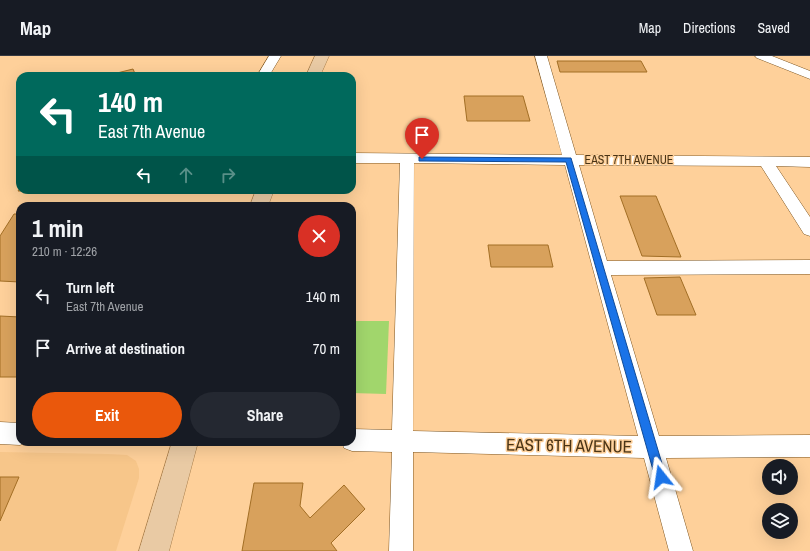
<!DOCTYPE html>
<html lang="en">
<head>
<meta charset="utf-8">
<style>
	:root { --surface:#171b24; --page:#242831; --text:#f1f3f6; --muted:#9ea1a6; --line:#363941; --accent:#ea580c }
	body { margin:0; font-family:"Archivo Narrow",sans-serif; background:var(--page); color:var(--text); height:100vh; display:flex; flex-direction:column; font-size:15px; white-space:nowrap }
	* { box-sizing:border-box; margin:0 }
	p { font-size:13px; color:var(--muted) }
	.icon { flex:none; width:22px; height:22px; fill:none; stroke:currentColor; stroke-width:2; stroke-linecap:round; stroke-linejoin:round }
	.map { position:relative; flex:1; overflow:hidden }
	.side { position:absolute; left:16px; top:146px; width:340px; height:244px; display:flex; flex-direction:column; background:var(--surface); border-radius:12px; box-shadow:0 4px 16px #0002 }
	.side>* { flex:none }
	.guide { position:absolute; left:16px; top:16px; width:340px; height:122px; border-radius:12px; box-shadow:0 4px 16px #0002; background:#00695c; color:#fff; overflow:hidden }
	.buttons { position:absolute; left:762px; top:403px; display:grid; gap:8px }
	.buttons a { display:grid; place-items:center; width:36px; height:36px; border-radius:50%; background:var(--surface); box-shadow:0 4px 16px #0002; font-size:20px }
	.pin { position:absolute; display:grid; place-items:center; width:34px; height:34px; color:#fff; margin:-41px -17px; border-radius:50% 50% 50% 0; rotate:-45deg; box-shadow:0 0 4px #0007 }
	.pin .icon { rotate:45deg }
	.me { position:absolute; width:44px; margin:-22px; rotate:345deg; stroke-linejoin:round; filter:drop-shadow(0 0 3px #0008) }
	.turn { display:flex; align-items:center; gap:14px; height:84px; padding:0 16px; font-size:18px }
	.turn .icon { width:52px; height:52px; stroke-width:2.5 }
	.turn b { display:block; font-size:28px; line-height:34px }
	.lanes { display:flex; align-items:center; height:38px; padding:0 16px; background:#0003; justify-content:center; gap:20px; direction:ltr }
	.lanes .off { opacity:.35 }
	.round { display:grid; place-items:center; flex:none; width:42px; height:42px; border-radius:21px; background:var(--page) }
	.summary { display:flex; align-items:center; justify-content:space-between; height:68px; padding:0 16px }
	h1 { font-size:24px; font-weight:700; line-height:30px }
	.primary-button { display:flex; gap:8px; margin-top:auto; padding:8px 16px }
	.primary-button a { flex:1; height:46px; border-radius:24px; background:var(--accent); color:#fff; font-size:16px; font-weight:700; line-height:46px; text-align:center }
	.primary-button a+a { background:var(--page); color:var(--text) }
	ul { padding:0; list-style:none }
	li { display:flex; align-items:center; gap:12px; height:52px; padding:0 16px }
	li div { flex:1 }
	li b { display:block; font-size:15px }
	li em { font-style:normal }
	header { display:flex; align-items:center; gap:24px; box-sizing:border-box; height:56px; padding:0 20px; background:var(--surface); border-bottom:1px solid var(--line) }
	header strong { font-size:19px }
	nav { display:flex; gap:22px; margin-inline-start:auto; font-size:14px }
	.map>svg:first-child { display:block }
</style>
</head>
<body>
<header>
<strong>Map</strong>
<nav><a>Map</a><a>Directions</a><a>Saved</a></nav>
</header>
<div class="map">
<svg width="810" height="495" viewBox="0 0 810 495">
	<rect width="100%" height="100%" fill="#fed09a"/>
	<path fill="#f7c68a" d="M0,396l108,2 19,1 9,6 3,8v9l-23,73h-116z"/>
	<path fill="#a1d66c" d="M352,265h37l-3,73 -34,-1z"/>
	<g fill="#d8a15c" stroke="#a26e25">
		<path d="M557,5h84l6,11h-87z"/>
		<path d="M133,13l3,7h-22l-1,-2z"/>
		<path d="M464,40h59l7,25h-63z"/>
		<path d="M20,132v2h134l-1,2 -135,-1z"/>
		<path d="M620,140h36l25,61 -39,-1z"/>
		<path d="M14,158h6v68l-20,-1v-45z"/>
		<path d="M488,189h60l5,22h-62z"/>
		<path d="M680,221l16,38h-39l-13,-37z"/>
		<path d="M0,260l20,1v60h-20z"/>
		<path d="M0,421h19l-19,44z"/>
		<path d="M254,427h49l-3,23 10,12 34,-33 21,24 -34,34 6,8h-95z"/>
	</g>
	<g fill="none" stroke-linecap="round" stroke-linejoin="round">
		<defs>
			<g id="minor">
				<path d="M269,0h12l-12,20h-12z"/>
				<path d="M535,0h12l29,99 234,2v10l-34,-1 34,51v19l-6,-2 -43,-68 -182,-1 28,96 203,-1v14l-199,1 48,161 151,-1v22l-144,1 27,93h-24l-25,-93 -231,-6v99h-24l3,-99 -40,-1 -8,-3 -2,-6h10v-13l40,1 8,-267h-48v-10l210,2zM414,107l151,2 73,271 -225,-5z"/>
				<path d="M755,0h17l38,15v8l-53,-21z"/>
				<path d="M0,366l20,1v19h6l-6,3 -20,-1z"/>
			</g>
			<g id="major">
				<path d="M315,0h14l-9,20h-14z"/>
				<path d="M256,134h18l-6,16h-18z"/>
				<path d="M172,386h26l-29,109h-30z"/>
			</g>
		</defs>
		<use href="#minor" stroke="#7e5621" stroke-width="1"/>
		<use href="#major" stroke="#a87e4b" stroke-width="1"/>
		<use href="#minor" fill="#fff" fill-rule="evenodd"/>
		<use href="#major" fill="#e9caa4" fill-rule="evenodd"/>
	</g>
	<path fill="#1a73e8" stroke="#114b97" d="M419,101l152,1 95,319 -1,4 -4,1 -4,-1 -2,-4 -89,-315 -144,-1h-3z"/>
	<g text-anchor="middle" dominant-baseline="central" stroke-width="3" stroke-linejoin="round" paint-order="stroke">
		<g font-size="12" fill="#4a3416" stroke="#fed09a">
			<text x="629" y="104">EAST 7TH AVENUE</text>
		</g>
		<g font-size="17" fill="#4a3416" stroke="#fed09a">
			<text transform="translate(569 389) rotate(1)">EAST 6TH AVENUE</text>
		</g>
	</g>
</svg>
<div class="buttons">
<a><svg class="icon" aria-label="sound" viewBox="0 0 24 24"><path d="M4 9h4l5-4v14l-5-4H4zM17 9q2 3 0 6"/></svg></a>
<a><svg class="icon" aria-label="layers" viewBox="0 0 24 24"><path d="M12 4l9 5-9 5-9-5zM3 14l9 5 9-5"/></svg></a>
</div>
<div class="pin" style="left:422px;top:103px;background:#d93025"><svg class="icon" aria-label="arrive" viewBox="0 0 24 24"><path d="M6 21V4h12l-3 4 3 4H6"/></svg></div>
<svg class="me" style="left:661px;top:421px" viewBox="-20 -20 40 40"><path d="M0-17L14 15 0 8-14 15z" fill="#1a73e8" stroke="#fff" stroke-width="4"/></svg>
<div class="guide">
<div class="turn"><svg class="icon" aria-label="left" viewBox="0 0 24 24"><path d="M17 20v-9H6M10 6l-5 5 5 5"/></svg><div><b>140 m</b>East 7th Avenue</div></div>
<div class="lanes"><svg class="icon" aria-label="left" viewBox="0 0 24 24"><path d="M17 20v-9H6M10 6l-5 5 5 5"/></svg><svg class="icon off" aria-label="ahead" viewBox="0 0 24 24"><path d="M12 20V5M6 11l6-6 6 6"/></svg><svg class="icon off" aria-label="right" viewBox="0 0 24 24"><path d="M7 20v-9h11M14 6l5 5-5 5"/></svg></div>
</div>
<section class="side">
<div class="summary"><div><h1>1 min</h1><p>210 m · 12:26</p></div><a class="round" style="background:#d93025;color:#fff"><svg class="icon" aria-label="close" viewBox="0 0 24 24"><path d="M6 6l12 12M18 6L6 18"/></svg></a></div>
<ul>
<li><svg class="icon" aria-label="left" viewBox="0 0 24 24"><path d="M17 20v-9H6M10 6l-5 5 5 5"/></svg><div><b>Turn left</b><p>East 7th Avenue</p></div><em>140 m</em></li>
<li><svg class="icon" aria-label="arrive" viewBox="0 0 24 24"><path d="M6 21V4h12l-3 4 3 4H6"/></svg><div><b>Arrive at destination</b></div><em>70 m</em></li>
</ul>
<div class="primary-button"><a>Exit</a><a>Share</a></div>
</section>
</div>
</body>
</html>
